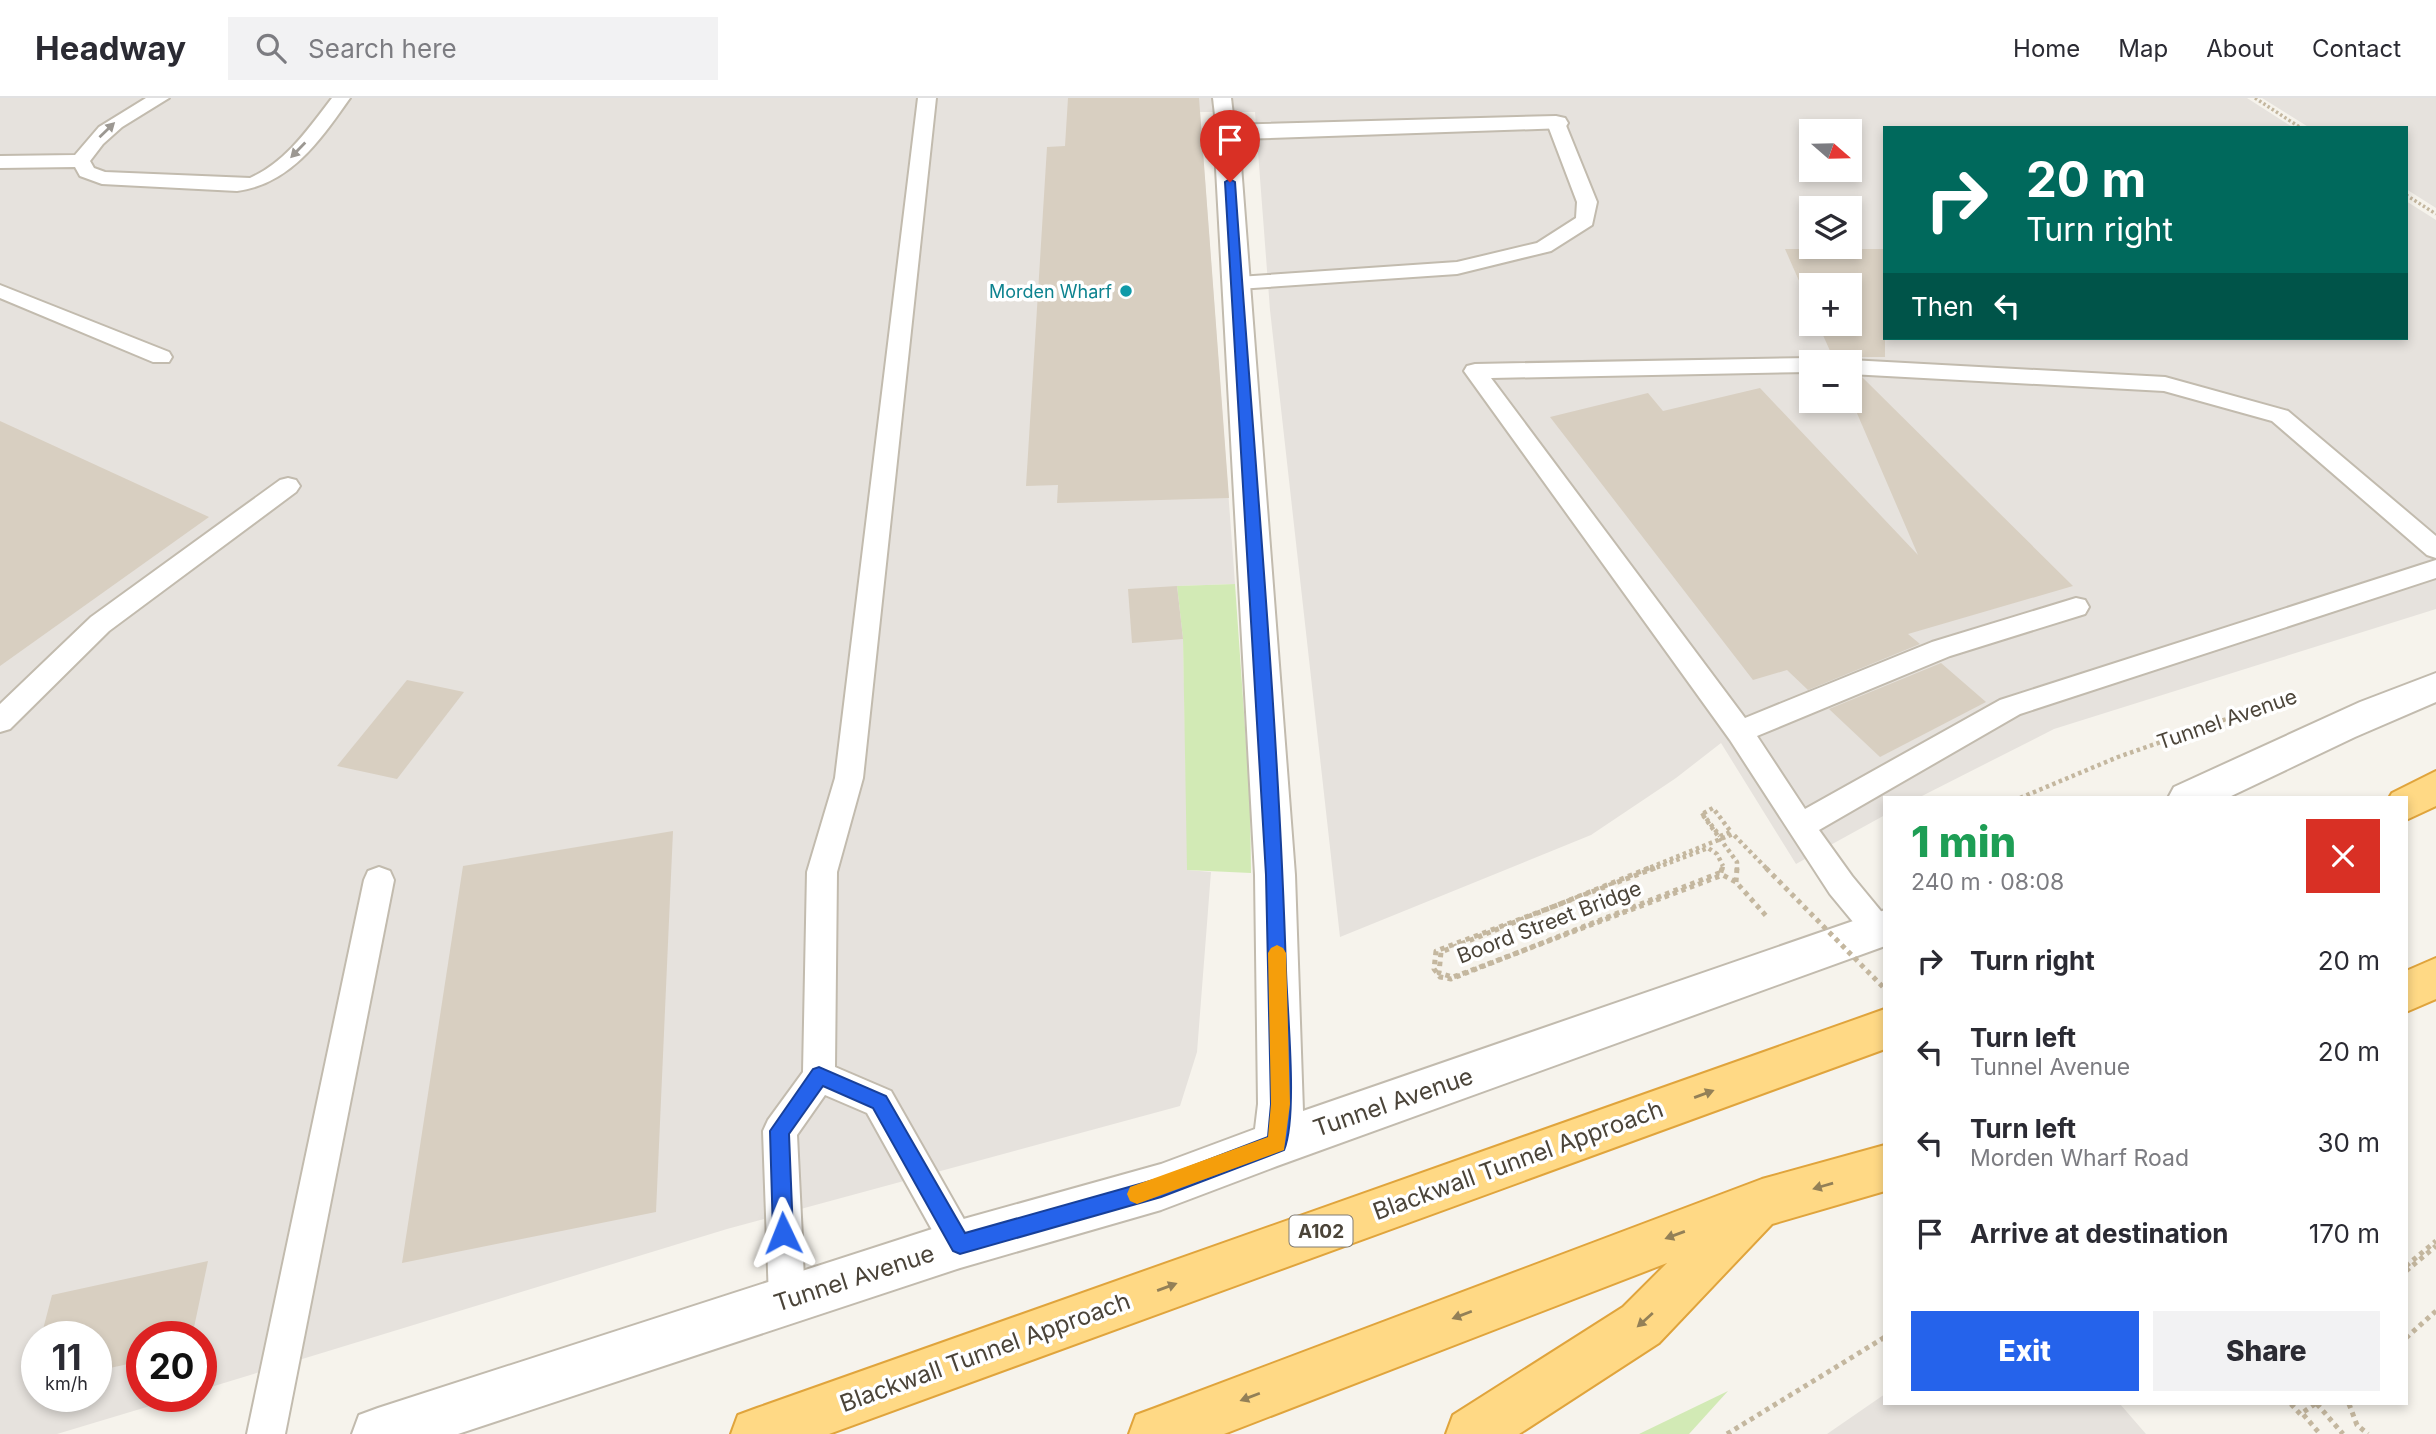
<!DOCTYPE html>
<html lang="en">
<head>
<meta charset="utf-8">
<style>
	:root { --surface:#fff; --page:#f2f2f3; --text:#2b2b33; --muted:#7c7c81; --line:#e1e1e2; --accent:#2563eb }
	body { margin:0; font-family:Inter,sans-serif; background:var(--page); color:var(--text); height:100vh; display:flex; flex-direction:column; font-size:26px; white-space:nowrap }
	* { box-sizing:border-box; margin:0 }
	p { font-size:23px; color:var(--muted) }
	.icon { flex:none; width:38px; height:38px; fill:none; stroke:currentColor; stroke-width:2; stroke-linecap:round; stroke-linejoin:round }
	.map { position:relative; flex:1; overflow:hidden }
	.drawer { position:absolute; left:1883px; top:698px; width:525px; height:609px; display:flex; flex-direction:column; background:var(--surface); border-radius:0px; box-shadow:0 4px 10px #0003 }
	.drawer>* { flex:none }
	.top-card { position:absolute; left:1883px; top:28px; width:525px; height:214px; border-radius:0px; box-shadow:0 4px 10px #0003; background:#00695c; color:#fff; overflow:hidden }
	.needle { width:46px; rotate:110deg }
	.tools { position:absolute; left:1799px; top:21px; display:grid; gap:14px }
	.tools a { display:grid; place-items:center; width:63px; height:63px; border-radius:0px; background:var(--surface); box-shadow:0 4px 10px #0003; font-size:35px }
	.speed { position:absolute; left:21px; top:1223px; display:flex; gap:14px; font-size:35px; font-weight:700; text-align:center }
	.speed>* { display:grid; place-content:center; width:91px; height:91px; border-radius:50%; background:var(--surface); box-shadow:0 4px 10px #0003; line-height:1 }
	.speed small { font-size:18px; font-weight:400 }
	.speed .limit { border:10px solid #d22; background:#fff; color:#111 }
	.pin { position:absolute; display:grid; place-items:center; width:60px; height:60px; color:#fff; margin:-72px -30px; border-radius:50% 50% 50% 0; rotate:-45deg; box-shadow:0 0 7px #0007 }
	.pin .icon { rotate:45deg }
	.me { position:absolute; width:77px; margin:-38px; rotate:358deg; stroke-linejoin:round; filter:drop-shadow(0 0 5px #0008) }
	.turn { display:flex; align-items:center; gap:24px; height:147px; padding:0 28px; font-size:32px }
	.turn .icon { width:91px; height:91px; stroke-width:2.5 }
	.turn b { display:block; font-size:49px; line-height:60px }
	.then { display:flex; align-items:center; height:66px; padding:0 28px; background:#0003; gap:14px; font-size:26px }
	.round { display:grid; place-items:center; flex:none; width:74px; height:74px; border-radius:0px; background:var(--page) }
	.headline { display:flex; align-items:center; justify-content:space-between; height:119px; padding:0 28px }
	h1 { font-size:42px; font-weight:800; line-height:52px; color:#1e9e55 }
	.button { display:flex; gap:14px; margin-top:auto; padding:14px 28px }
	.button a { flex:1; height:80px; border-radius:0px; background:var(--accent); color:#fff; font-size:28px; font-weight:800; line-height:80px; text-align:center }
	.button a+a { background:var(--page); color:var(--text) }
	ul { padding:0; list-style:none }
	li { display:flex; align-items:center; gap:21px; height:91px; padding:0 28px }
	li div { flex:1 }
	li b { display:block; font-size:26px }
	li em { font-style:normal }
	header { display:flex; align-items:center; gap:42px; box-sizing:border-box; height:98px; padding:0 35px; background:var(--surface); border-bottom:2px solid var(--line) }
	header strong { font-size:33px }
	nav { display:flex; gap:38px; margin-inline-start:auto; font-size:24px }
	.search { width:490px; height:63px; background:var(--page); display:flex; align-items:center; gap:18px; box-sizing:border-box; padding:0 24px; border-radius:0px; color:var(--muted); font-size:26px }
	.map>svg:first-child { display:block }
</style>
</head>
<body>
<header>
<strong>Headway</strong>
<div class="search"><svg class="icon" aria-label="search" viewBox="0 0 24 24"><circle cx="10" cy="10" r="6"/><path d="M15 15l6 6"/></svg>Search here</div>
<nav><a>Home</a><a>Map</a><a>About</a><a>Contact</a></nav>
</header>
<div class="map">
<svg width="2436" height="1336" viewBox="0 0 2436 1336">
	<rect width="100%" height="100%" fill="#f6f3ec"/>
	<g fill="#e6e2dd" fill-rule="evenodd">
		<path d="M0,0h2247l47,30h-409v210h521v-137l30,19v389l-382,120 -136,69h-33v17l-89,49 -75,-121 -45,35 -85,57 -251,102 -70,-627 -15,-198h-55l35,472 -58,2 6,53 5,231 23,2 -14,180 -17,54 -453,123 -526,161v-53h-59v59l38,1 -123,37h-57zM1811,33h39v39h-39zM1811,110h39v39h-39zM1811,187h39v39h-39zM1811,264h39v39h-39zM37,1239h59v59h-59z"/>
		<path d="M2262,0h174v110l-30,-19v-61h-96z"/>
		<path d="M1885,1296v10h235l26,30h-319z"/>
	</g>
	<g fill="#d2eab5">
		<path d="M1235,486l15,215 1,74 -64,-3 -4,-231 -6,-53z"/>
		<path d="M1728,1293l-39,43h-50z"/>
	</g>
	<g fill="#d8cfc1">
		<path d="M1068,0h131l30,400 -172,5 1,-18 -32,1 21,-339 18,-1z"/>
		<path d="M1785,151h100v108h-44l2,2 -8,3 -17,-38h32v-39h-39v23z"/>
		<path d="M1850,279h12l211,209 -165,48 12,10 -112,46 -21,-20 -34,10 -203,-263 98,-24 15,18 97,-23 158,167 -68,-158z"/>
		<path d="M0,323l209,96 -209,149z"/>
		<path d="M1177,488l6,53 -51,4 -4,-54z"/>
		<path d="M1941,565l45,39 -106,55 -51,-48z"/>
		<path d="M407,582l57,12 -67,87 -60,-13z"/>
		<path d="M673,733l-17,381 -254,51 61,-397z"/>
		<path d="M208,1163l-16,76h-50v24l-46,10v-34h-55l11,-42z"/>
	</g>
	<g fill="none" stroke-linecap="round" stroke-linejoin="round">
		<defs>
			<g id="service">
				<path d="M146,0h23l-47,29 -19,17 -13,17 4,7 11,4 145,6c36,-16 59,-50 82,-80h18c-29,41 -59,86 -113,93l-135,-7 -22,-8 -5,-9 -75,1v-12l75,-1 24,-28z"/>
				<path d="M918,0h18l-73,680 -26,94 -2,195 56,24 87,153 -5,13 -13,5 -13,-5 -80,-144 -42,-18 -28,40 8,164 -5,13 -13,5 -13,-5 -5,-13 -6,-168 5,-11 35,-48 4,-200 28,-94z"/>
				<path d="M1213,0h18l4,34 -3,4h-12l-3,-4z"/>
				<path d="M1556,20l9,5 32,79 -5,23 -41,26 -94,23 -219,15 -7,-2 -3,-4 3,-4 7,-2 219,-15 80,-19 39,-25 1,-16 -30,-79z"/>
				<path d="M0,187l169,67 3,5 -3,5h-16l-153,-64z"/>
				<path d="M1811,260l9,4h-9v10l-320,6 254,340 187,-76 144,-44 9,2 4,7 -4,7 -135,42 -193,80 48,73 195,-109 436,-140v18l-416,136 -201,116 33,46 33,40v26l-6,2 -11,-4 -38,-46 -100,-154 -266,-369 3,-5 8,-2z"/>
				<path d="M1850,262l315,17 123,34 148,125v22l-9,-3 -155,-134 -108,-30 -314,-17v-12h-8z"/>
				<path d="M288,380l8,2 4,6 -4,6 -187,139 -99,98 -10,3v-28l91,-87 189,-137z"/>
				<path d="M379,769l11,4 4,9 -109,554h-38l117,-554 4,-9z"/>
			</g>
			<g id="minor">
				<path d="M1556,18l9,2 3,5 -3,5 -326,11 56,736 8,236 582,-201v36l-608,220 -116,44 -201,58 -502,166h-106l7,-19 19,-7 582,-188 201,-56 94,-35 3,-25 -3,-229 -41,-743 3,-5 9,-2z"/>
				<path d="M2436,575v29l-81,35 -128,61h-59l6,-11 186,-85z"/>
			</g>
			<g id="trunk">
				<path d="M2436,673v35l-30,14v-22h-17l3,-5z"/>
				<path d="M2436,860v41l-30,13v-41z"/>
				<path d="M1885,911v40l-1056,385h-98l7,-19 19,-7z"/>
				<path d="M1885,1047v46l-113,33 -113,119 -140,91h-73l7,-19 170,-108 44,-44 -443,171h-95l7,-19 19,-7 607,-229z"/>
			</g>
		</defs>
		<use href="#service" stroke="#c2bbae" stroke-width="4"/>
		<use href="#minor" stroke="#c2bbae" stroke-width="4"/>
		<use href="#trunk" stroke="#e0a43c" stroke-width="4"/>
		<g stroke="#c4b79f" stroke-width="3.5" stroke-dasharray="2.5 2.5" stroke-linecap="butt">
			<path d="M2255,0l46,30"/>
			<path d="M2406,97l30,19"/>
		</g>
		<g stroke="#c4b79f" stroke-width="4.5" stroke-dasharray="3.5 3.5" stroke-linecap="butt">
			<path d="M2020,700l98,-41 160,-56"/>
			<path d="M1720,738l11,-4 -18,-24 -11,6 35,48v8"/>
			<path d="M1650,772l58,-22 9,6 6,12"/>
		</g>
		<g stroke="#c4b79f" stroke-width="5" stroke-dasharray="4.5 4.5" stroke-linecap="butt">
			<path d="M1655,770l-219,83 -2,18 6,8 11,2 268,-106 17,9 32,36"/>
			<path d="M1736,784l1,-14"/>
			<path d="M2406,1168l30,-25"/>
			<path d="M2406,1173l30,-25"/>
			<path d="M2406,1240l30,-27"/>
			<path d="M2291,1306l11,12"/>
			<path d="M2315,1306l-13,9 18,21"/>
			<path d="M2317,1306l26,30"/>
			<path d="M2349,1306l8,21 11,9"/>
			<path d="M1727,1336l158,-97"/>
		</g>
		<use href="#service" fill="#fff" fill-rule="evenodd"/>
		<use href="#minor" fill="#fff" fill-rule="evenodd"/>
		<use href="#trunk" fill="#ffd985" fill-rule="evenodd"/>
		<g stroke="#c4b79f" stroke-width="4.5" stroke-dasharray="3.5 3.5" stroke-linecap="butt">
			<path d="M1702,715l18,23"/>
			<path d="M1644,772l89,-36 35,36"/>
			<path d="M1722,772l1,-4"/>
		</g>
		<g stroke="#c4b79f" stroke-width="5" stroke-dasharray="4.5 4.5" stroke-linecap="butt">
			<path d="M1649,770l-208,84 -2,21 14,4 19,-7 248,-94 2,-8"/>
			<path d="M1766,770l119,121"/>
		</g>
	</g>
	<defs><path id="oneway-solid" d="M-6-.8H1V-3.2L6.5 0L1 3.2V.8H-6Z" transform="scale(1.75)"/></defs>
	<g fill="#9c9892">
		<use href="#oneway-solid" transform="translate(107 32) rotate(-44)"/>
		<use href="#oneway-solid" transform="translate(298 52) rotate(134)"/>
	</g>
	<g fill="#938057">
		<use href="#oneway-solid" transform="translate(1704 996) rotate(-20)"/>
		<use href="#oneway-solid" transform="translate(1823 1088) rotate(164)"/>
		<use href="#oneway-solid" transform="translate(1675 1137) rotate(160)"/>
		<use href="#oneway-solid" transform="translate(1167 1189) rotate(-20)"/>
		<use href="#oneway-solid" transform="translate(1462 1217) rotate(159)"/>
		<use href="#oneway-solid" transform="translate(1645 1222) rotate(138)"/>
		<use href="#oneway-solid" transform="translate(1250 1299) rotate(159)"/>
	</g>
	<path fill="#2563eb" stroke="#184099" stroke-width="2" d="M1230,81l5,3c18,263 43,525 51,788 1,41 12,146 -2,180l-123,47 -201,57 -7,-3 -80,-143 -50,-22 -34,48 4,99 -3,7 -7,3 -7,-3 -3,-7 -3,-102 43,-62 6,-2 67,29 79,137 196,-55 107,-41 3,-33 -5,-229 -41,-693z"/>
	<path fill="#f59e0b" d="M1277,847l6,3 3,5 4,151 -6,46 -147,54 -7,-3 -3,-7 3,-7 138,-50 3,-33 -3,-151 3,-5z"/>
	<circle fill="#0f9aa8" stroke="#fff" stroke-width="2.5" cx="1126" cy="193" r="7"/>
	<g text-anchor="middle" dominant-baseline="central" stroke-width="7" stroke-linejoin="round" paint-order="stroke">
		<g font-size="18" fill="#0d838f" stroke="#fff" text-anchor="end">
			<text x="1112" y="193">Morden Wharf</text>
		</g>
		<rect fill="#fff" stroke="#817c74" stroke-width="2" x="1289.5" y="1117.5" width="63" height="31" rx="5"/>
		<g font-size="19" font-weight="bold" fill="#4b4439">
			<text x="1321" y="1133">A102</text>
		</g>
		<g font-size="21" fill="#4b4439" stroke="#fff">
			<text transform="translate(2227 621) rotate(-19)">Tunnel Avenue</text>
			<text transform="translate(1549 824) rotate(-21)">Boord Street Bridge</text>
		</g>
		<g font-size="24" fill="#4b4439" stroke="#fff">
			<text transform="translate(1393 1004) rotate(-19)">Tunnel Avenue</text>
			<text transform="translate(1518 1062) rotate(-20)">Blackwall Tunnel Approach</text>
			<text transform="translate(854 1180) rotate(-18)">Tunnel Avenue</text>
			<text transform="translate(985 1254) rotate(-20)">Blackwall Tunnel Approach</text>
		</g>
	</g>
</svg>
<div class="tools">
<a><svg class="needle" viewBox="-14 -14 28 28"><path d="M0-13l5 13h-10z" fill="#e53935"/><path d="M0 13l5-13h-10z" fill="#7c7c81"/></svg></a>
<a><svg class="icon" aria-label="layers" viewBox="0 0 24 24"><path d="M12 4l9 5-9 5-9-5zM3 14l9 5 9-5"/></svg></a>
<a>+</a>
<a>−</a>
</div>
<div class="speed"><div>11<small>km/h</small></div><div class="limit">20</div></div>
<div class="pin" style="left:1230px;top:84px;background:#d93025"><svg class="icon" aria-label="arrive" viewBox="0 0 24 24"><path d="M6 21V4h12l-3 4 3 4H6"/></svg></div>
<svg class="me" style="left:783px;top:1135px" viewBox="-20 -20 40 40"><path d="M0-17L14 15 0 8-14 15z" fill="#2563eb" stroke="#fff" stroke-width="4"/></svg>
<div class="top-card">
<div class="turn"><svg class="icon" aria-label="right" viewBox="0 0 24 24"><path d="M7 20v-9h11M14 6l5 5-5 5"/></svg><div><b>20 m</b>Turn right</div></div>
<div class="then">Then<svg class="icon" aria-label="left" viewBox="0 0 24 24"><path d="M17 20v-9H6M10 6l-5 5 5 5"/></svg></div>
</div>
<section class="drawer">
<div class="headline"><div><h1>1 min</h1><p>240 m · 08:08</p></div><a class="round" style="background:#d93025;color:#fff"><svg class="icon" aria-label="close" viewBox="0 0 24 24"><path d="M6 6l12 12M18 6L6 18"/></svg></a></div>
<ul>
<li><svg class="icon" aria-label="right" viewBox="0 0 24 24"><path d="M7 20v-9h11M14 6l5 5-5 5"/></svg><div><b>Turn right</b></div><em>20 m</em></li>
<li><svg class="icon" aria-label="left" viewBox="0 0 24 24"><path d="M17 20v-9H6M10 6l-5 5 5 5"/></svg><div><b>Turn left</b><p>Tunnel Avenue</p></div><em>20 m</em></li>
<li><svg class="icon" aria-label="left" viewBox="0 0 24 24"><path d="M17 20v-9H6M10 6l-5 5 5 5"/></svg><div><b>Turn left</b><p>Morden Wharf Road</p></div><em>30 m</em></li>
<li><svg class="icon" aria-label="arrive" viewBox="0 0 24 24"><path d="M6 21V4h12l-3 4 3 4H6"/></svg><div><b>Arrive at destination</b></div><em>170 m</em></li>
</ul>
<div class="button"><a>Exit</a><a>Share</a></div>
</section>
</div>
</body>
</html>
